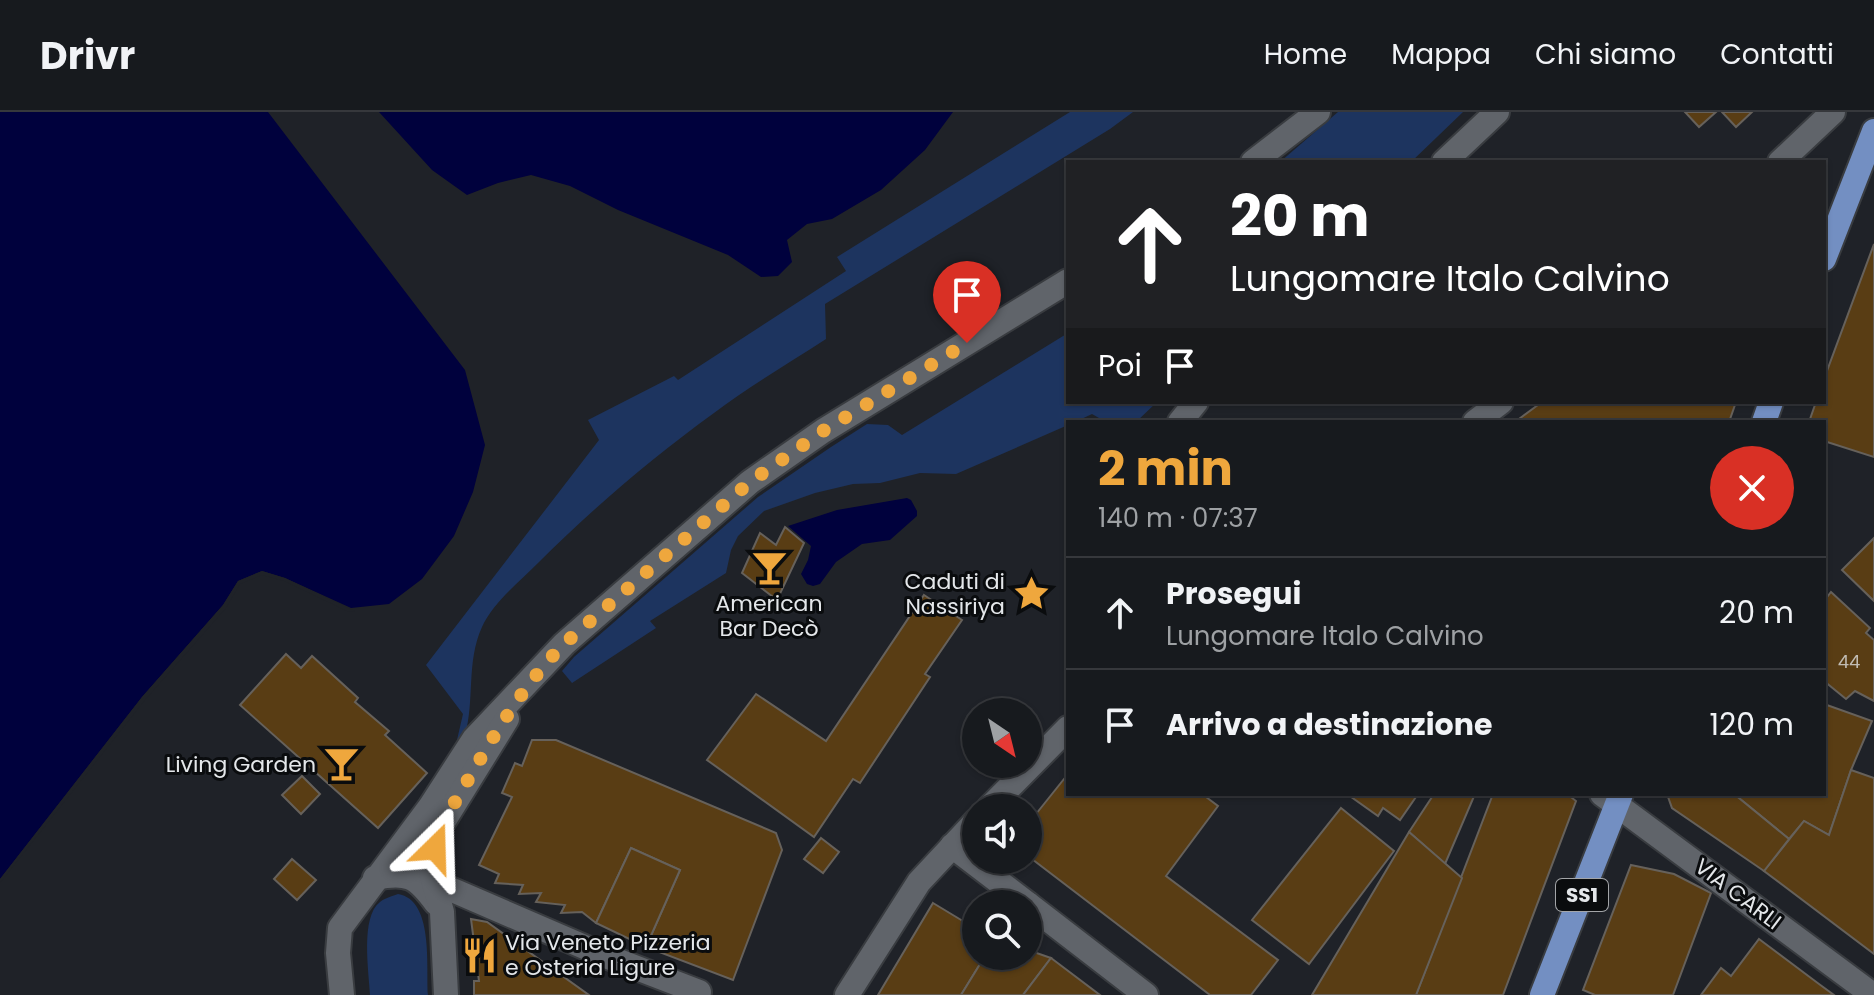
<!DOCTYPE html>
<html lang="it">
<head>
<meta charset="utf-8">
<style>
	:root { --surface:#171a1e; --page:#24272b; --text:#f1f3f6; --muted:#9ea1a4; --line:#36383c; --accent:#efa73d }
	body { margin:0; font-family:Poppins,sans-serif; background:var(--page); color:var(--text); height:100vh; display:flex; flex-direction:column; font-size:30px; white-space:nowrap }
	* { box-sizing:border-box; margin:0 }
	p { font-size:26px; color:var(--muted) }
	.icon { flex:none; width:44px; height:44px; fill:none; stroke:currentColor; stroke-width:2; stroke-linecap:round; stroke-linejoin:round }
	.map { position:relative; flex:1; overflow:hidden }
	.side { position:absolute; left:1066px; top:308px; width:760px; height:376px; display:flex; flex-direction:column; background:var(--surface); border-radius:0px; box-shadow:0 2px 6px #0004,0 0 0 2px var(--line) }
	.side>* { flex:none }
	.guide { position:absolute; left:1066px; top:48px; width:760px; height:244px; border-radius:0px; box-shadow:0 2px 6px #0004,0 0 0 2px var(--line); background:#202124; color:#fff; overflow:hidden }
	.needle { width:52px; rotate:145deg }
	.tools { position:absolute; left:962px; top:586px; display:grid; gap:16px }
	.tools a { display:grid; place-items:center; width:80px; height:80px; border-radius:50%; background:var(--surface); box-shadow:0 2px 6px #0004,0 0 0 2px var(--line); font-size:40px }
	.pin { position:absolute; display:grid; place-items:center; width:68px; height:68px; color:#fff; margin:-82px -34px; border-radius:50% 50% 50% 0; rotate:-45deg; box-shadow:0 0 8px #0007 }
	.pin .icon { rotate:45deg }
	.me { position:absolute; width:88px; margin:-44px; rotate:22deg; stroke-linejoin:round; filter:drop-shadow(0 0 6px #0008) }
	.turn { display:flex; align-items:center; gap:28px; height:168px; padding:0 32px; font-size:36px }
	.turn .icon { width:104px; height:104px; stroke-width:2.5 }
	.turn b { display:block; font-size:56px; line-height:68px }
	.then { display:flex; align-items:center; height:76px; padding:0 32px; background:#0003; gap:16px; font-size:30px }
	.round { display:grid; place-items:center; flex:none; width:84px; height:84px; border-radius:42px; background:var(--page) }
	.summary { display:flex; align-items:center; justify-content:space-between; height:136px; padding:0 32px }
	h1 { font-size:48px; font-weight:700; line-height:60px; color:var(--accent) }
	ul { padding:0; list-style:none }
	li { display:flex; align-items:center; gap:24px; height:112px; padding:0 32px; border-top:2px solid var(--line) }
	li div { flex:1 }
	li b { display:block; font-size:30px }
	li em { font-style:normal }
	header { display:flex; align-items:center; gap:48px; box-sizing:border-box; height:112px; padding:0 40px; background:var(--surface); border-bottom:2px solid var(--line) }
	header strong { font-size:38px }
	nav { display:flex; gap:44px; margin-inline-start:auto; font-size:28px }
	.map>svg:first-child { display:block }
</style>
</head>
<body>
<header>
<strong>Drivr</strong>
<nav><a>Home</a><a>Mappa</a><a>Chi siamo</a><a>Contatti</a></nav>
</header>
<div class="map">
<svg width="1874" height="883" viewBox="0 0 1874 883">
	<rect width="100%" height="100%" fill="#1f2228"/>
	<g fill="#1d345f">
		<path d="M1070,0h63l-23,17 -285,175 1,35c-37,24 -76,47 -112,74 -62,45 -122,96 -176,150 -19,19 -45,40 -56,64 -16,35 -7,73 -17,108l-8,5 6,-26 -37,-49 173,-225 -11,-20 86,-44 4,4 168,-109 -9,-14z"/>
		<path d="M1338,0h125l-52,50h-131z"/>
		<path d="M1068,221v69h89l-21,20h-30l-14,-8 -17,8h-7v3l-112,49 -36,-1 -40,10 -27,1 -38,9 -51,18 -26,25 -7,14 -5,23 -76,48 6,7 -84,55 -10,-12 12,-14 184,-160 73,-50 36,-23 21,1 14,10z"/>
		<path d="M398,782c36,6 28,72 30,101h-58c-1,-23 -10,-78 10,-93 5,-4 13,-6 18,-8z"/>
	</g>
	<g fill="#00013d">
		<path d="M0,0h268l197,258 20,75 -12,47 -19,44 -32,43 -33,25 -38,4 -66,-30 -23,-7 -24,10 -15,24 -81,92 -142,182z"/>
		<path d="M379,0h574l-28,38 -44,40 -49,29 -25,5 -20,16 5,22 -14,14 -17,1 -33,-22 -110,-45 -48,-24 -39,-11 -33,8 -31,12 -35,-25z"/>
		<path d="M907,386l4,2 6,11v5l-27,24 -28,4 -26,18 -16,22 -7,2 -6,-2 -6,-10 7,-14 3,-14 -23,-20 49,-16z"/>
	</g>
	<path fill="#1f2228" d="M262,459l23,7 70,33 -6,1 -65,-31 -22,-6 -22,9 -14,24 -81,92 -145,183v-4l142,-182 81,-92 15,-24z"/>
	<g fill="#593d14" stroke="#66615b" stroke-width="2">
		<path d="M1685,0h31l-17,15z"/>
		<path d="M1722,0h30l-16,15z"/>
		<path d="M1874,132v213l-50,-16v-19h-15l7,-20h8v-23z"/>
		<path d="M1542,290h194l-7,20h-214z"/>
		<path d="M785,415l19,16 -27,57 -35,-27 18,-40 16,12z"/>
		<path d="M1874,426v63l-32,-31z"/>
		<path d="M1831,480l39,36 -4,5 8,7v61l-19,-10 -9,8 -22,-18v-80z"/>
		<path d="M924,483l38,25 -37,54 5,3 -70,106 -7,-4 -39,58 -107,-77 49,-66 70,47z"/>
		<path d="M286,542l15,14 11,-12 46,42 -3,4 34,29 -4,4 42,38 -49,55 -138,-123z"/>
		<path d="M1824,592l48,17 -21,49 -22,65 -25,-14 -15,18 -55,-45h90z"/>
		<path d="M532,628h24l220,93 6,17 -49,130 -87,-33 34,-77 -49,-22 -35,75 -14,-11 -21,1 4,-8 -29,-3 5,-9 -22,1 4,-9 -28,-2 4,-9 -20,-9 33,-68 -10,-4 13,-30 7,3z"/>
		<path d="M1851,658l23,8v176l-110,-83 40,-50 25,14z"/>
		<path d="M1068,662v20h134l16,12 -52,70 112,84 -27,35h-41l-182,-139v-32z"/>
		<path d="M302,664l18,18 -19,20 -19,-19z"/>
		<path d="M1347,682h71l-18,26 -17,-12 -5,8z"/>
		<path d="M1434,682h41l-30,70 -36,-32z"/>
		<path d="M1493,682h74l9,7 -73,194h-87z"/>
		<path d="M1667,682h67l55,45 -25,32 -92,-63z"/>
		<path d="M1341,696l53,43 -85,113 -57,-44z"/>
		<path d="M1409,720l53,46 -46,117h-104z"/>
		<path d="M821,726l18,14 -16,21 -19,-14z"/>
		<path d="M631,736l49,22 -34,77 -50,-24z"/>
		<path d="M292,747l24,21 -19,20 -23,-21z"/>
		<path d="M1631,753l43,9 37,19 -38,102h-78l-12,-5z"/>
		<path d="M933,791l43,26v27h9l-24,39h-83z"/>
		<path d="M471,807l16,3 102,73h-115v-14h5z"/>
		<path d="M1759,827l60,45 15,11h-133l20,-27 10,8z"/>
		<path d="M1028,838l23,8 -28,37h-62l24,-39h43z"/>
		<path d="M1051,846l49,37h-77z"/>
	</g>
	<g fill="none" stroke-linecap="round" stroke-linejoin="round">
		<defs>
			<g id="street">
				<path d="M1253,50l65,-50"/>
				<path d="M1444,50l53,-50"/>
				<path d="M1780,50l53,-50"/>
				<path d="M1180,310l16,-20"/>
				<path d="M1475,310l26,-20"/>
				<path d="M1602,682l271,201"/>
				<path d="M989,696l79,-80"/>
				<path d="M952,734l76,58"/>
				<path d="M375,766c33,-7 42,-1 61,25"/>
				<path d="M434,770l169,73 96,37"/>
				<path d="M1028,792l118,91"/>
				<path d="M342,883l-4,-42 2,-25 90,-121 44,-68 90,-95 186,-162 73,-51 245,-150"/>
				<path d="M446,883l-4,-83 -11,-40 4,-24 7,-24 65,-105"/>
				<path d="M847,883l72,-113 57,-61"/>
			</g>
			<g id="primary">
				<path d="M1824,147l50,-128"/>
				<path d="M1764,310l7,-20"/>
				<path d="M1542,883l79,-201"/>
			</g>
		</defs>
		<use href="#street" stroke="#393c40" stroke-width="28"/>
		<use href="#primary" stroke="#393c40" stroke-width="28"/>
		<use href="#street" stroke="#60646a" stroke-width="24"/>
		<use href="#primary" stroke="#738fc2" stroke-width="24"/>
	</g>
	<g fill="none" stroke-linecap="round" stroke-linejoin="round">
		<path stroke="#efa73d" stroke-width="14" stroke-dasharray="0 25.2" d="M435,736l7,-24c37,-61 71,-129 122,-180l186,-162 73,-51 144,-88"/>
	</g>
	<defs>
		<symbol id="bar-bare" viewBox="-9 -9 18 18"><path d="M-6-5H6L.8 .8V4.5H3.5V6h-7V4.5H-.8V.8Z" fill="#efa73d" stroke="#0a0c0e" stroke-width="2.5" paint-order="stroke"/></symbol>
		<symbol id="sight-bare" viewBox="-9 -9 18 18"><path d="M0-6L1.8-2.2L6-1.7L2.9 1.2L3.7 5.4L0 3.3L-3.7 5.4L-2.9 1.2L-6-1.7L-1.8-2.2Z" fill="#efa73d" stroke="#0a0c0e" stroke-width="2.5" paint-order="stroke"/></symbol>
		<symbol id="restaurant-bare" viewBox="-9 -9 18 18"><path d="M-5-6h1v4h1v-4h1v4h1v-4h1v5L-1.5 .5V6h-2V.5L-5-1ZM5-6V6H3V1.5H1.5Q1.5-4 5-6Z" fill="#efa73d" stroke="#0a0c0e" stroke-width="2.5" paint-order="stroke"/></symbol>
	</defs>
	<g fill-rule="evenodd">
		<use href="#bar-bare" x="744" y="430" width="51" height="51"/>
		<use href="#sight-bare" x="1006" y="456" width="51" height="51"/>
		<use href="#bar-bare" x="316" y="626" width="51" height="51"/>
		<use href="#restaurant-bare" x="454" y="818" width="51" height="51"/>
	</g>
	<g text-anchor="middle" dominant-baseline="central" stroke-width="6" stroke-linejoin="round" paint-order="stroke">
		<g font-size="18" fill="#c1bcb4">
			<text x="1849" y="549">44</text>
		</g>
		<rect fill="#0a0c0e" stroke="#a3a5a8" stroke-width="2" x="1556" y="767" width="52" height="32" rx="6"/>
		<g font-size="20" font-weight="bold" fill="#e4e7ea">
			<text x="1582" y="783">SS1</text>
		</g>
		<g font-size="22" fill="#e4e7ea" stroke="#0a0c0e" text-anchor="end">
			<text x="1005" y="469">Caduti di<tspan x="1005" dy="25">Nassiriya</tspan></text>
			<text x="769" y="491" text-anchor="middle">American<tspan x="769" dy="25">Bar Decò</tspan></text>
			<text x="316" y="652">Living Garden</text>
			<text x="505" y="830" text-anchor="start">Via Veneto Pizzeria<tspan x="505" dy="25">e Osteria Ligure</tspan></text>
		</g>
		<g font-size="22" fill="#e4e7ea" stroke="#0a0c0e">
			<text transform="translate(1738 782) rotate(37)">VIA CARLI</text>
		</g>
	</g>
</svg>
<div class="tools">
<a><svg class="needle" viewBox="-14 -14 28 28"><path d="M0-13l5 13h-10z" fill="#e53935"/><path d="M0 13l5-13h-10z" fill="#9ea1a4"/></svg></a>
<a><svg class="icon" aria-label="sound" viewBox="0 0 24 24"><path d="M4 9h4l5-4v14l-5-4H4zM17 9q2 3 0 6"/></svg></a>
<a><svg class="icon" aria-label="search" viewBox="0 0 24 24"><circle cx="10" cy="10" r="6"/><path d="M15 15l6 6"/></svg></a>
</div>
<div class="pin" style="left:967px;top:231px;background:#d93025"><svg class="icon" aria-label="arrive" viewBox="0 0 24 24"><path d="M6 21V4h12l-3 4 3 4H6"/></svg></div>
<svg class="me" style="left:435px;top:736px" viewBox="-20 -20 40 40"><path d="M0-17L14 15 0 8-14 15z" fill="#efa73d" stroke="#fff" stroke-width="4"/></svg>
<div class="guide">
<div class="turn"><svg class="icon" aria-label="ahead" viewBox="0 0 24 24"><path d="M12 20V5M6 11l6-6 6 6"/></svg><div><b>20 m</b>Lungomare Italo Calvino</div></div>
<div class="then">Poi<svg class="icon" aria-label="arrive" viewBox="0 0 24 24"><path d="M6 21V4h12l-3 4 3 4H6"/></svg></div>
</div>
<section class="side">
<div class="summary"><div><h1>2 min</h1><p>140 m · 07:37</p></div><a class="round" style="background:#d93025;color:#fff"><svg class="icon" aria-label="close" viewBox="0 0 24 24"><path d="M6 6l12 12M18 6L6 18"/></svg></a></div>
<ul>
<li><svg class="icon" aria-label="ahead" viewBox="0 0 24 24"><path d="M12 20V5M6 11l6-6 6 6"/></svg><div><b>Prosegui</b><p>Lungomare Italo Calvino</p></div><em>20 m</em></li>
<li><svg class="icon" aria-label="arrive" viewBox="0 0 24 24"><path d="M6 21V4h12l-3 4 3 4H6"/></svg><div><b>Arrivo a destinazione</b></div><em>120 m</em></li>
</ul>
</section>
</div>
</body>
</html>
